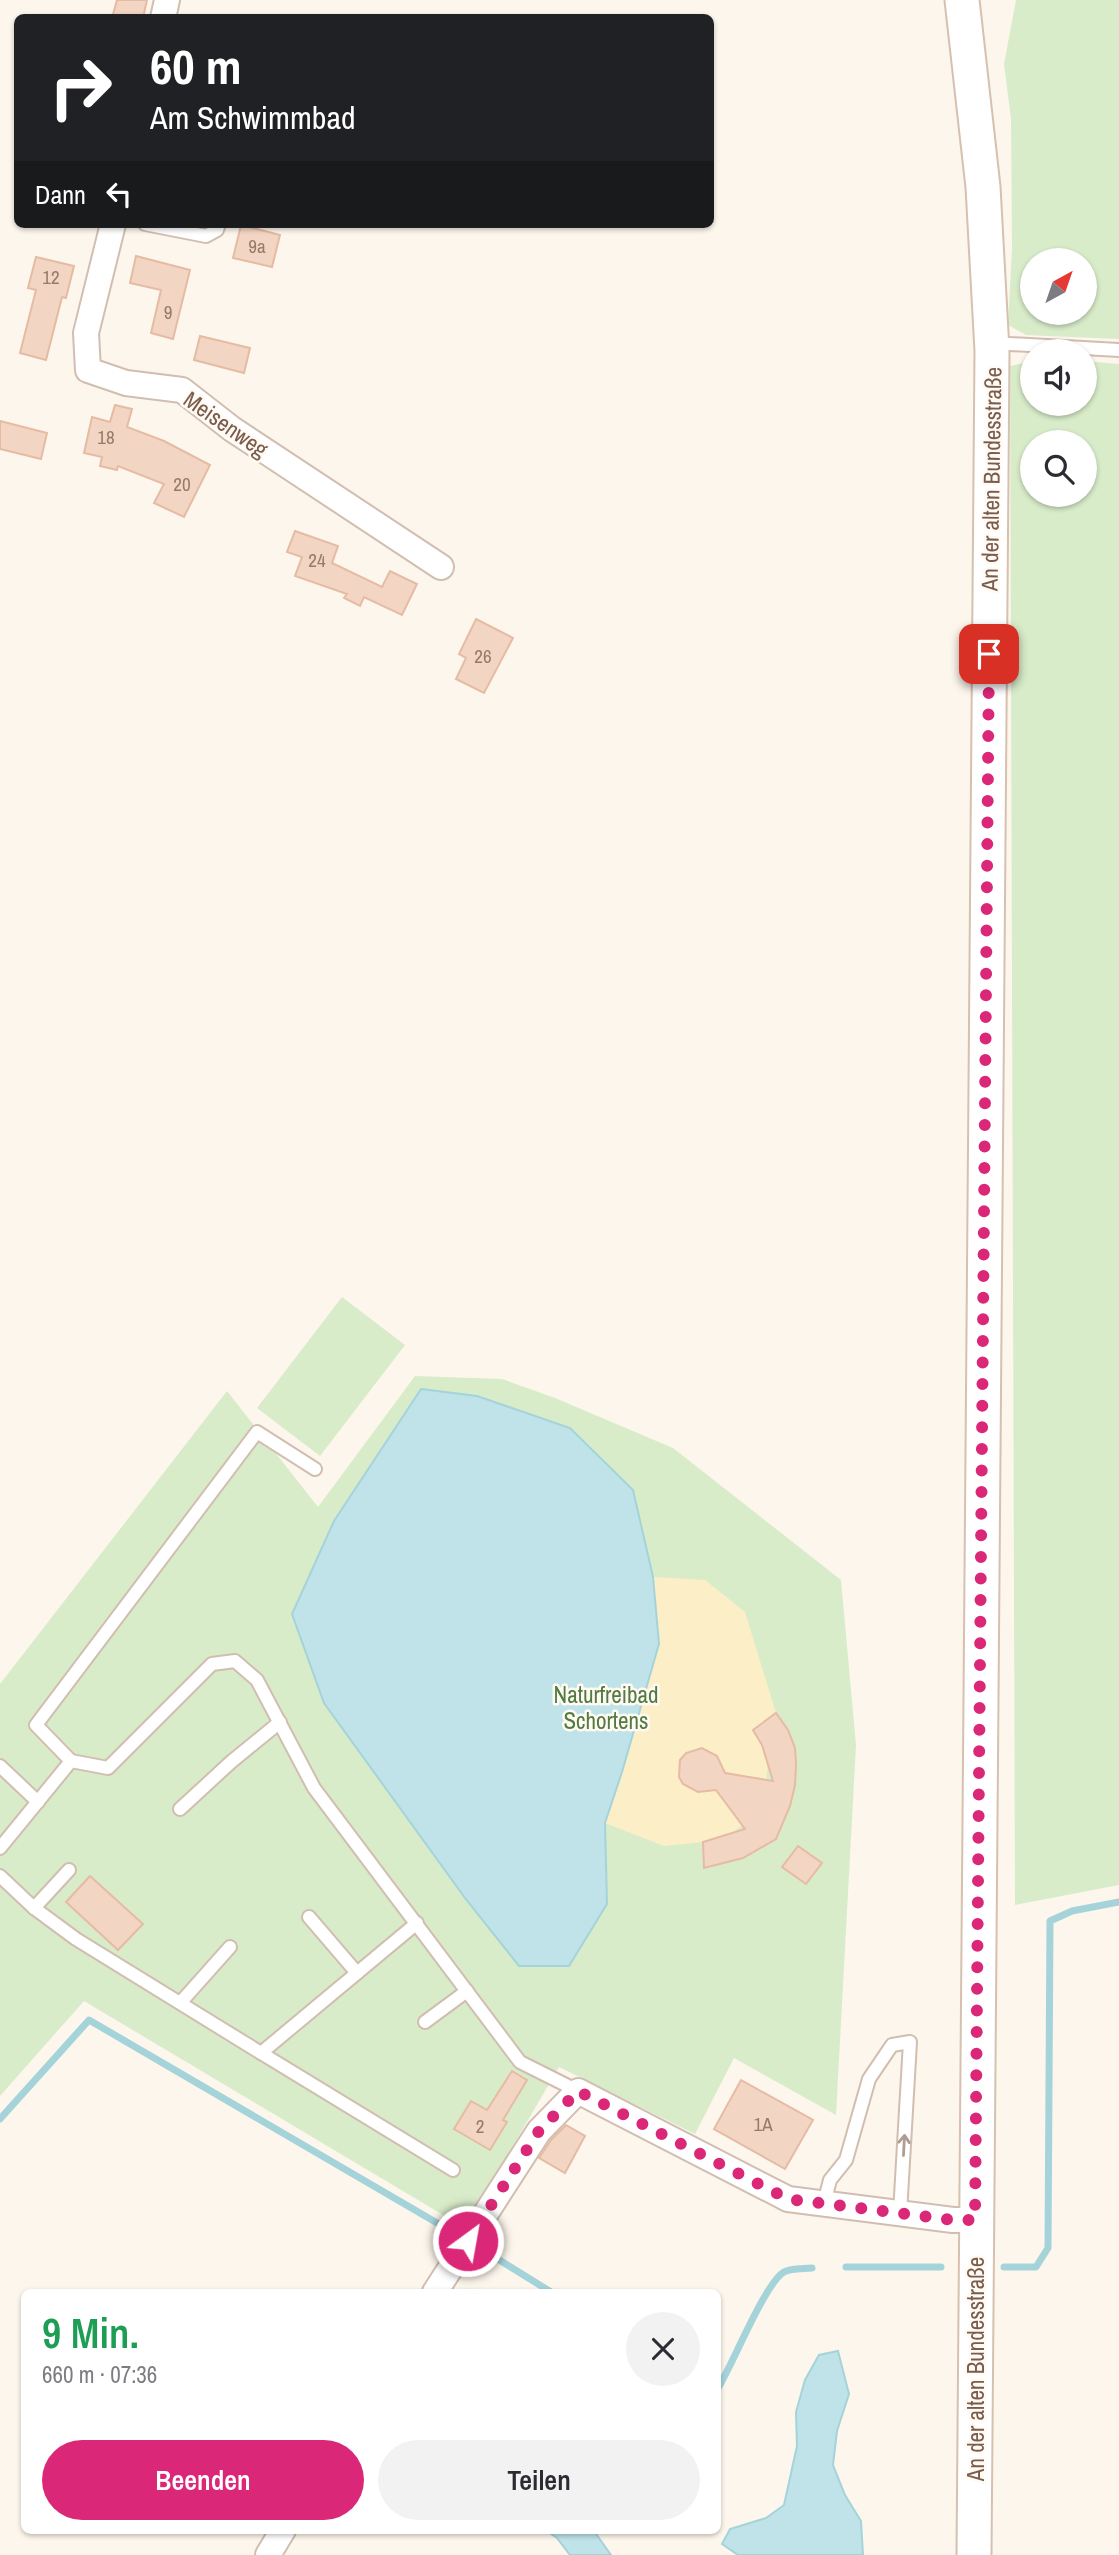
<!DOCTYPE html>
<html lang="de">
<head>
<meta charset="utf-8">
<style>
	:root { --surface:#fff; --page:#f2f2f3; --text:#2b2b33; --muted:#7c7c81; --accent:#db2777 }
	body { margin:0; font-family:"Archivo Narrow",sans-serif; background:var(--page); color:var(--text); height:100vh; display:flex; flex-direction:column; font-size:26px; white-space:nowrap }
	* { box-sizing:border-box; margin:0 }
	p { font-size:23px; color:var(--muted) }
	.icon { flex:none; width:38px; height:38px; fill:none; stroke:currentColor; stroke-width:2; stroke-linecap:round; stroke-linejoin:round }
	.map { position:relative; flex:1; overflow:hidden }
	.sheet { position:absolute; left:21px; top:2289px; width:700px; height:245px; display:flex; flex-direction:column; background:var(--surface); border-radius:10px; box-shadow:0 2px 5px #0004 }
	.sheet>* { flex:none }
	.hud { position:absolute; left:14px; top:14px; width:700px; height:214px; border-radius:10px; box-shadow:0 2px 5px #0004; background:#202124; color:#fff; overflow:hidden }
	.needle { width:46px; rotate:40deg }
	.tools { position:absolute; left:1020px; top:248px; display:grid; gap:14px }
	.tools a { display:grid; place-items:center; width:77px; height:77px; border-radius:50%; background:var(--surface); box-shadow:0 2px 5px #0004; font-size:35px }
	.pin { position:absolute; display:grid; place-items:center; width:60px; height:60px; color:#fff; margin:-30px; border-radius:14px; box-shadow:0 4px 10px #0006 }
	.me { position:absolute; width:77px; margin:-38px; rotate:32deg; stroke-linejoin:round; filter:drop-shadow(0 0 5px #0008) }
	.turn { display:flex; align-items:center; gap:24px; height:147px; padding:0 21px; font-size:32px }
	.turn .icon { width:91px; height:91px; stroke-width:2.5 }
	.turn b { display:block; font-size:49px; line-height:60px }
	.then { display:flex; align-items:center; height:66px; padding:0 21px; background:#0003; gap:14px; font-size:26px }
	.round { display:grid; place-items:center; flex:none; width:74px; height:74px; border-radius:37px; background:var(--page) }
	.head { display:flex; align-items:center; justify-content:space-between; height:119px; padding:0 21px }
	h1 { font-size:42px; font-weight:600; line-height:52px; color:#1e9e55 }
	.action { display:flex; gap:14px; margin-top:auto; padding:14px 21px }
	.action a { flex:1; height:80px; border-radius:42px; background:var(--accent); color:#fff; font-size:28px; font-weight:600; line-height:80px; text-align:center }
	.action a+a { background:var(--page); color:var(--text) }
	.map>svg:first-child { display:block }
</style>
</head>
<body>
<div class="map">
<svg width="1119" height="2555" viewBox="0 0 1119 2555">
	<rect width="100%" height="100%" fill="#fdf6ec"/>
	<g fill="#d8ecc9" fill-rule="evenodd">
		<path d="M1016,0h103v339l-93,-4 -18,-10 4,-77 -1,-129 -7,-55zM1032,261h53v52h-53z"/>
		<path d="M1032,361v43h53v-43l34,3v1521l-104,20 -5,-1539zM1032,443h53v52h-53z"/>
		<path d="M342,1297l63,48 -85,111 -63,-48z"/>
		<path d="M415,1376l87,3 53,19 118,50 168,132 15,165 -20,370 -102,-57 -39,76 -136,-67 -94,161 -381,-227 -84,95v-412l227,-293 91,116z"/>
	</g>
	<path fill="#fcefc7" d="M653,1577l52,3 40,32 31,101 -22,17 8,15 6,19 -3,27 -19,31 -14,11 -29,9 -39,4 -59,-23 17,-51 37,-128z"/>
	<g fill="#bfe3e8" stroke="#a5d3da" stroke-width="2">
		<path d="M421,1389l56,7 93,32 63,62 20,87 6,67 -37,128 -17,51 2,81 -38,62h-50l-54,-68 -141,-195 -32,-89 42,-93z"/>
		<path d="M838,2351l11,43 -12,37 -4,34 12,30 16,26 2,34h-125l-16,-11 8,-15 36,-11 18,-13 13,-59 -1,-34 9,-32 14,-25z"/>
		<path d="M547,2531h47l17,24h-41l-13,-17z"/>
	</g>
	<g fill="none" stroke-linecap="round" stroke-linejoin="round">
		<g stroke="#a5d3da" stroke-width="7">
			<path d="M0,2119l89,-99 391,228 71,44"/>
			<path d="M846,2267h95"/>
			<path d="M1004,2267h32l12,-19 2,-327 22,-10 47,-9"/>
			<path d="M718,2388c15,-24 47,-105 66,-116 7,-4 20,-3 28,-4"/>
		</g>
	</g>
	<g fill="#f3d5c3" stroke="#e6bba3" stroke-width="2">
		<path d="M117,0h30l-4,18h-31z"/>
		<path d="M241,225l39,10 -8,32 -39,-9z"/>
		<path d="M136,256l54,14 -17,69 -22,-6 10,-43 -31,-7z"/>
		<path d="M36,257l38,9 -8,32 -4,-1 -16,63 -26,-7 16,-63 -8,-2z"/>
		<path d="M200,336l50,12 -6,25 -50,-13z"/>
		<path d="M115,405l17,4 -5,18 37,14 46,24 -26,52 -30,-14 10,-19 -46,-18 -1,4 -17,-4 2,-9 -18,-4 8,-36 18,5z"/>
		<path d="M0,421l47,12 -6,26 -41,-10z"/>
		<path d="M295,531l43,15 -6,17 50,24 8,-16 27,13 -15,31 -38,-18 -4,9 -16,-8 3,-4 -52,-18 7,-19 -15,-5z"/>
		<path d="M476,619l37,19 -29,55 -28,-14 10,-21 -7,-4z"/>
		<path d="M776,1713l12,17 7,18 1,16 -1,21 -5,21 -14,33 -33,19 -39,10 -1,-26 42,-13 -29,-39 -18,2 -15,-8 -4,-7 1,-17 6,-7 16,-5 15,8 8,17 48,8 -11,-36 -9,-15z"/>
		<path d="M798,1846l24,17 -16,21 -24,-17z"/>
		<path d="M90,1876l53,48 -25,26 -52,-48z"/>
		<path d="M512,2071l15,9 -24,40 4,2 -17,28 -36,-21 17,-28 16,9z"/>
		<path d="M741,2080l72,40 -28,49 -71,-40z"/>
		<path d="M566,2125l19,11 -20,37 -26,-15 12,-18z"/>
	</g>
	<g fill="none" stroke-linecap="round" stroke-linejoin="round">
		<defs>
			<g id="lane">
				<path d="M145,224l61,12 11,-6 2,-6"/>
				<path d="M992,343l127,7"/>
				<path d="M71,1761l-35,-36 221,-293 58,37"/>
				<path d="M0,1766l38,36"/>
				<path d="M180,1809l51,-47 49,-40"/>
				<path d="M0,1848l71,-87 37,7 104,-104 23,-3 22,19 57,108 206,274 58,29"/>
				<path d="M0,1876l34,32 42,31 185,114 156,-130"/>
				<path d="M34,1908l35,-38"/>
				<path d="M309,1917l48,56"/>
				<path d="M181,2002l49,-55"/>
				<path d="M425,2022l42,-31"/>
				<path d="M261,2053l192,117"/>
				<path d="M824,2203l6,-23 16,-20 23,-81 23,-34 18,-3 -10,171"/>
			</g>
			<g id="street">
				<path d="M163,18l4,-18"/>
				<path d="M113,224l-27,109 2,37 38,13 56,7 50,39 209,138"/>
				<path d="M435,2292l104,-161 39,-40 210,108 165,21h22"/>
				<path d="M268,2555l15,-25"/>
			</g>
			<path id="secondary" d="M962,0l21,187 9,164 -18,2204"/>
		</defs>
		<use href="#lane" stroke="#d1beb0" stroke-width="16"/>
		<use href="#street" stroke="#d1beb0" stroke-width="28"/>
		<use href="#secondary" stroke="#d6c0b0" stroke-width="37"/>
		<use href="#lane" stroke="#fff" stroke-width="12"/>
		<use href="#street" stroke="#fff" stroke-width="24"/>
		<use href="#secondary" stroke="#fff" stroke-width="33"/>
	</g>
	<defs><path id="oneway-shaft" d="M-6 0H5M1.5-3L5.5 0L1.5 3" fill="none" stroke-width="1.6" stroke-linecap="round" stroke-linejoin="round" transform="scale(1.75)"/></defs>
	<use stroke="#af9d94" href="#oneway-shaft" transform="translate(904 2145) rotate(-87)"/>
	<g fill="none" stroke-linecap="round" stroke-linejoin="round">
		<path stroke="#db2777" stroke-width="12" stroke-dasharray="0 21.6" d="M468,2241l71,-110 39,-40 210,108 165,21h22l14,-1566"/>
	</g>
	<g text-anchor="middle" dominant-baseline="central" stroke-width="5" stroke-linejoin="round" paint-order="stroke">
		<g font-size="19" fill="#987a6a">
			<text x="257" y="246">9a</text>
			<text x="51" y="277">12</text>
			<text x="168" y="312">9</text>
			<text x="106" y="437">18</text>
			<text x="182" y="484">20</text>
			<text x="317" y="560">24</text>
			<text x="483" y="656">26</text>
			<text x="763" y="2124">1A</text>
			<text x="480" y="2126">2</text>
		</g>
		<g font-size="23" fill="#7a5c4d" stroke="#fffaf3">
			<text transform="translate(226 424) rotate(35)">Meisenweg</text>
			<text transform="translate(991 479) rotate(-89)">An der alten Bundesstraße</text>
			<text transform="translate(975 2369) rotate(-90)">An der alten Bundesstraße</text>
		</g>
		<g font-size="23" fill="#537a41" stroke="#fffaf3">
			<text x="606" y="1694">Naturfreibad<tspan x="606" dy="26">Schortens</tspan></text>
		</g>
	</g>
</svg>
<div class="tools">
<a><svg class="needle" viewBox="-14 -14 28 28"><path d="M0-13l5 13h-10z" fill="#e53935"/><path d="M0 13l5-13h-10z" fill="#7c7c81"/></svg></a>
<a><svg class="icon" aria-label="sound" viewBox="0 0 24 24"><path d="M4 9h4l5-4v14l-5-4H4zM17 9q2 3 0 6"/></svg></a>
<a><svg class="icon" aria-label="search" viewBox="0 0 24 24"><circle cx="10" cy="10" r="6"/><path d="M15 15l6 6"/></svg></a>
</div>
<div class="pin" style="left:989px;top:654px;background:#d93025"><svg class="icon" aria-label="arrive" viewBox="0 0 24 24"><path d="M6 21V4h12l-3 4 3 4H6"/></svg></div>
<svg class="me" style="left:468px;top:2241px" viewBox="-20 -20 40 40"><circle r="17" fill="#db2777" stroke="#fff" stroke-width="3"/><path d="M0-11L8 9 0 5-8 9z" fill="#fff"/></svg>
<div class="hud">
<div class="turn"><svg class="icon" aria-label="right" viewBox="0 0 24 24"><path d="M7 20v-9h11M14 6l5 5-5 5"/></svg><div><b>60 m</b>Am Schwimmbad</div></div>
<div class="then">Dann<svg class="icon" aria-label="left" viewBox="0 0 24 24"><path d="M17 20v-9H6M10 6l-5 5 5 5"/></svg></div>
</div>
<section class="sheet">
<div class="head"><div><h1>9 Min.</h1><p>660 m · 07:36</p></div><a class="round"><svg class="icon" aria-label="close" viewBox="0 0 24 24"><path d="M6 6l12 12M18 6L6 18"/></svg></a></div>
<div class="action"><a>Beenden</a><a>Teilen</a></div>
</section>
</div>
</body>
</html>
